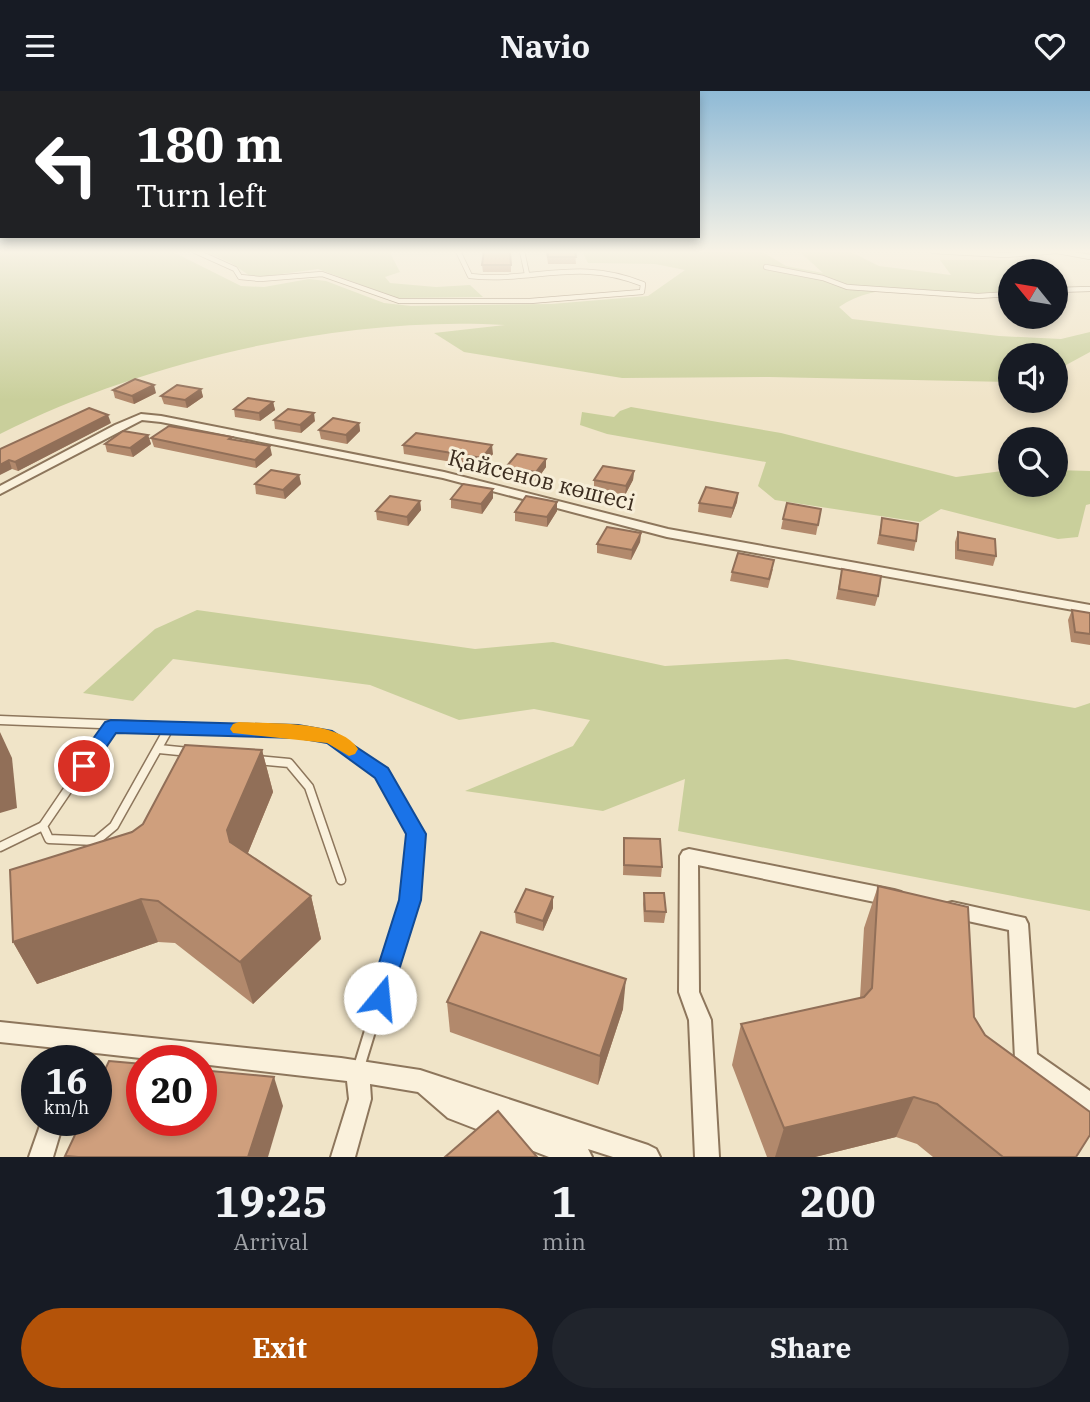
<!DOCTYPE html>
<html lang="en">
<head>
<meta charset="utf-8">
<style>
	:root { --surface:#171b24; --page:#20242c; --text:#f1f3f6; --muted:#9ea1a6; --accent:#b45309 }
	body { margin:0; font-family:"IBM Plex Serif",serif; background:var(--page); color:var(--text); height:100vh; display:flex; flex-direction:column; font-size:26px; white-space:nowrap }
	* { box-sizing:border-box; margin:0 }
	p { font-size:23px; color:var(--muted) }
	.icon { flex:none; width:38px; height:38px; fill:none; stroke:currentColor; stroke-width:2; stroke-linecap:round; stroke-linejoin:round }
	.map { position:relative; height:1066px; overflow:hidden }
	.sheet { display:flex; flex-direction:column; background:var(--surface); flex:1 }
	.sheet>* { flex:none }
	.hud { position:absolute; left:0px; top:0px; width:700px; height:147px; box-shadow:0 4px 10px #0003; background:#202124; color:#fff; overflow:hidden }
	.needle { width:46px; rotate:300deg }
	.buttons { position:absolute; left:998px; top:168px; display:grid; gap:14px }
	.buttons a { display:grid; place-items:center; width:70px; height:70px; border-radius:50%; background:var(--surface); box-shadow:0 4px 10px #0003; font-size:35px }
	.speed { position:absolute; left:21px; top:954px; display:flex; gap:14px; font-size:35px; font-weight:700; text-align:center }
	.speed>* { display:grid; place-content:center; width:91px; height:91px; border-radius:50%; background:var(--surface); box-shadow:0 4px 10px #0003; line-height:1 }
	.speed small { font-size:18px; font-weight:400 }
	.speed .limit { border:10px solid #d22; background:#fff; color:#111 }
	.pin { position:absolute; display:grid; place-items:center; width:60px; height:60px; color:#fff; margin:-30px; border:4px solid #fff; border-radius:50%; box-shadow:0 2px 7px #0007 }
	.me { position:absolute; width:77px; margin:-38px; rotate:17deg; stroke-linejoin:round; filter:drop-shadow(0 0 5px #0008) }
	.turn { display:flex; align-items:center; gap:24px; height:147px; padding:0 21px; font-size:32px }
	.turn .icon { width:91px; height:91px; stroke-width:2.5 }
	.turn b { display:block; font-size:49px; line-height:60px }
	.eta { display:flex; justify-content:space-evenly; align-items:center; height:119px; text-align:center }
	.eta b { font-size:42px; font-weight:800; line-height:49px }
	.button { display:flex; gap:14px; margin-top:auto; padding:14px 21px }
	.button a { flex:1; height:80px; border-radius:42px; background:var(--accent); color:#fff; font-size:28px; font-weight:800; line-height:80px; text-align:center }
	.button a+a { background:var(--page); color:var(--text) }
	header { display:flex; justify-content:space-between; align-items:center; height:91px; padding:0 21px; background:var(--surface); font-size:32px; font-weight:800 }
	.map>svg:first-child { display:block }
</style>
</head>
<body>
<header><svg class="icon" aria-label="menu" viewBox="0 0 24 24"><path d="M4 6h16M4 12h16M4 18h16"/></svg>Navio<svg class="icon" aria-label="heart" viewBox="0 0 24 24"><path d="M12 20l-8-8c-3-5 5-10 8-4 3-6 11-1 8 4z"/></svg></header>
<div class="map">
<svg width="1090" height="1066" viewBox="0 0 1090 1066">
	<rect width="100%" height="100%" fill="#f0e4c8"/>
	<g fill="#c9cf9b">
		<path d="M0,160h171l70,35 23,1 45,-8 17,2 58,22 27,3 140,-2 97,-8 37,-26 -30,-6 -67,-1 -6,-12h179l25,15 37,7 -24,-22 52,1 28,14 72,9 -11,-15h91l9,11h-30v20c-16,1 -33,3 -49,2 -43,-1 -84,-12 -122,14l13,12 147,17 62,3 29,-7v20l-35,19v-16h-45v27l-241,-5 -147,1 -158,-26 -30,-19 71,-8c-162,-10 -361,36 -505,109z"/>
		<path d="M204,160h185l11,21 -15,5 5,6 46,4 34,-2 13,12 -86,1 -79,-29 -65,9 -22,-15z"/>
		<path d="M631,316l150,26 175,44 54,-7v15h45v-15l35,1v33l-4,1 -8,32 -20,2 -117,-30 -21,13 -145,-22 -17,-14 8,-24 -159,-28 -27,-9 2,-13 32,5 6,-6z"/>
		<path d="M197,519l278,39 78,-7 112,24 122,-7 288,49 15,-5v208l-412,-80 7,-52 -82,32 -138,-20 108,-45 17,-26 -56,-11 -75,11 -89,-35 -197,-26 -40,42 -50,-8 72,-64z"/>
	</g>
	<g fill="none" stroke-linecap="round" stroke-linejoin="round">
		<defs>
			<g id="lane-far2">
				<path d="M195,160l40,18 5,8 20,2 62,-5 77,27h131l112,-9 1,-8c-66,-27 -110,-1 -173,-8l-12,-25"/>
				<path d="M522,160l5,23"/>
				<path d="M933,160l72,4 52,-4 33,6"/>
				<path d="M766,176l57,11 24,9 131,9 32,-2"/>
				<path d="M1055,199l35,-1"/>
			</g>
			<g id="lane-far1">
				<path d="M0,629l298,12 34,5 50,36 34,61 -4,49"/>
				<path d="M111,635l-68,100 6,13 47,2 18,-15 55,-98"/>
				<path d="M159,658l30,3"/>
				<path d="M257,669l32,3 20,24 32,93"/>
				<path d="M0,756l43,-21"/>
			</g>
			<path id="lane" d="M359,976l51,-167 2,-19"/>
			<g id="street">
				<path d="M141,323l20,2 283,56 224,57 422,76v8l-423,-76 -224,-59 -282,-56 -19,-2 -142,74v-8l115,-61z"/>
				<path d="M689,758l205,41 7,2 2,6 -2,6 -7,2 -196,-41 1,127 12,28 8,137h-24l-6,-137 -10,-28 1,-136 3,-5z"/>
				<path d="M952,811l73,16 3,6 9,130 53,37v25l-8,-3 -64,-47 -3,-7 -6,-129 -64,-14 -3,-6 3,-6z"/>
				<path d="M0,931l341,36 79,12 228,75 8,4 4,8h-47l-25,-8 4,8h-43l-101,-39 -30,-26 -48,-8 1,15 -16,58h-24l18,-58 -2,-18 -146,-17v-3h-34l-80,-9 -3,9h-22l4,-12 -66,-7z"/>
				<path d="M42,1029h22l-11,37h-24z"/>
			</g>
		</defs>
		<use href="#lane-far2" stroke="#8d765c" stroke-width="6"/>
		<use href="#lane-far1" stroke="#8d765c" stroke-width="11"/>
		<use href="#lane" stroke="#8d765c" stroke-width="14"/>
		<use href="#street" stroke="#8d765c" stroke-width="4"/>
		<use href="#lane-far2" stroke="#faf1dc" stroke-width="4.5"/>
		<use href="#lane-far1" stroke="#faf1dc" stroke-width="8"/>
		<use href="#lane" stroke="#faf1dc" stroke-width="10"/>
		<use href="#street" fill="#faf1dc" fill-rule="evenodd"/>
	</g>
	<g fill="#b2896c">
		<path d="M511,160v21h-28l-1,-7z"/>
		<path d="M546,160h29l1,13h-28z"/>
		<path d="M201,298l2,8 -16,11 -23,-4 -3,-8z"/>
		<path d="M113,299l43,3 -22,11 -19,-6z"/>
		<path d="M273,311l2,8 -15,11 -25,-4 -1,-8z"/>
		<path d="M274,329l41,1 -14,12 -26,-4z"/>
		<path d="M111,332l-93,48 -6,-2 -12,-20z"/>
		<path d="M359,332l1,8 -13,13 -26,-5 -2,-9z"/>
		<path d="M148,344l3,9 -18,13 -26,-5 -2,-8z"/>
		<path d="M232,346v3l40,15 -16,13 -102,-21 -3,-9z"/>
		<path d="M403,354l90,9 -11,13 -78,-13z"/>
		<path d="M506,376h40l-10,14 -30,-5z"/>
		<path d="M634,380l-1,9 -8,15 -31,-6v-9z"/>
		<path d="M299,384l2,9 -16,15 -29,-5 -1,-10z"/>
		<path d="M738,402l-1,9 -6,16 -33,-6 1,-9z"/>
		<path d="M493,407l-11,16 -31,-6v-9z"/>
		<path d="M420,410l1,9 -13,16 -31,-6 -1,-9z"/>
		<path d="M821,418l-5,26 -35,-6 2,-10z"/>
		<path d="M557,420l-10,16 -32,-6v-9z"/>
		<path d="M882,427l34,23 -2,10 -37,-7z"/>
		<path d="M958,441l38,24 -3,10 -38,-7v-17z"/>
		<path d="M641,442l-1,9 -9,18 -34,-7v-9z"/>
		<path d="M773,478l-5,19 -38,-7 2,-9z"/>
		<path d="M842,478l36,27 -3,10 -39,-7z"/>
		<path d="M1072,519l18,3v32l-19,-3 -3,-22z"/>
		<path d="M262,659l11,42 -25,61 63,43 10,43 -68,65 -78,-61 -17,-1 -121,42 -24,-42 119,-110z"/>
		<path d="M624,747l38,29 -1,10 -38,-2z"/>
		<path d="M878,795l96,131 11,18 91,122h-143l-16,-13 -21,-7 -81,20h-48l-35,-92 9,-41 119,-26 4,-70z"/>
		<path d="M644,802l22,19 -2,11 -20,-1 -1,-18z"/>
		<path d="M553,806v11l-10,23 -27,-8 -1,-11z"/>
		<path d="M447,911l176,7 -25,76 -148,-53z"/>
	</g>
	<g fill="#916f58">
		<path d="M154,294l2,8 -22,11 -2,-8z"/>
		<path d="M201,298l2,8 -16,11 -2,-8z"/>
		<path d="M273,311l2,8 -15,11 -1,-8z"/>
		<path d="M314,322l1,8 -14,12 -1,-8z"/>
		<path d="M108,324l3,8 -93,48 -3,-9z"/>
		<path d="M359,332l1,8 -13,13 -1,-9z"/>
		<path d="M148,344l3,9 -18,13 -3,-9z"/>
		<path d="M492,354l1,9 -11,13v-9z"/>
		<path d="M270,355l2,9 -16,13 -1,-8z"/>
		<path d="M546,368v8l-10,14v-9z"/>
		<path d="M9,369l3,9 -12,6v-10z"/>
		<path d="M634,380l-1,9 -8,15 1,-9z"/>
		<path d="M299,384l2,9 -16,15 -2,-9z"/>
		<path d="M493,398v9l-11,16 -1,-10z"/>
		<path d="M738,402l-1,9 -6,16 2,-10z"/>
		<path d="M420,410l1,9 -13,16 -1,-9z"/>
		<path d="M557,411v9l-10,16v-10z"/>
		<path d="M641,442l-1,9 -9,18 1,-10z"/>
		<path d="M0,641l12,26 5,50 -17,5z"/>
		<path d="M262,659l11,42 -33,80 -13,-42z"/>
		<path d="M311,805l10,43 -68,65 -13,-42z"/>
		<path d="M553,806v11l-10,23v-10z"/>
		<path d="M141,808l17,43 -121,42 -24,-42z"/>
		<path d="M626,888l-3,30 -25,76 2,-29z"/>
		<path d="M274,986l9,29 -15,51h-20z"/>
		<path d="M914,1006l-18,40 -81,20h-40l9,-29z"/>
	</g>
	<g fill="#cf9f7d" stroke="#916f58" stroke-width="2">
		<path d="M484,160h26l1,14h-29z"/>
		<path d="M547,160h28l1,6h-28z"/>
		<path d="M135,288l19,6 -22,11 -19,-6z"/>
		<path d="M177,294l24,4 -16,11 -24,-4z"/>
		<path d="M248,307l25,4 -14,11 -25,-4z"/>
		<path d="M89,317l19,7 -93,47 -6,-2 -9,5v-16z"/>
		<path d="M288,318l26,4 -14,12 -26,-5z"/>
		<path d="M333,327l26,5 -13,12 -27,-5z"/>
		<path d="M169,335l63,11 -3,2 41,7 -15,14 -104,-22z"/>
		<path d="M123,340l25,4 -18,13 -25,-4z"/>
		<path d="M416,342l76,12 -10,13 -79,-13z"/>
		<path d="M517,363l29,5 -10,13 -30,-5z"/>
		<path d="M603,375l31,5 -8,15 -32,-6z"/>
		<path d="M271,379l28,5 -16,15 -28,-6z"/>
		<path d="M463,393l30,5 -12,15 -30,-5z"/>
		<path d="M706,396l32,6 -5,15 -34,-5z"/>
		<path d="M390,405l30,5 -13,16 -31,-6z"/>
		<path d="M526,405l31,6 -10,15 -32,-5z"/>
		<path d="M787,412l34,6 -3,16 -35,-6z"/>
		<path d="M882,427l36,6 -2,17 -36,-6z"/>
		<path d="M607,436l34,6 -9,17 -35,-6z"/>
		<path d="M958,441l37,7 1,17 -38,-6z"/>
		<path d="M738,462l36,7 -5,19 -37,-7z"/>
		<path d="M842,478l39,7 -3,20 -39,-7z"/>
		<path d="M1072,519l18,3v21l-15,-2z"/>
		<path d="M185,654l77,5 -35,80 3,12 81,54 -71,66 -82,-61 -17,-2 -128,43 -3,-72 122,-38 11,-8z"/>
		<path d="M624,747l36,1 2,28 -38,-2z"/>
		<path d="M878,795l90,21 6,110 11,18 105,77v23l-14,22h-73l-66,-53 -23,-7 -130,31 -43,-104 123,-27 8,-9z"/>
		<path d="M526,798l27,8 -10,24 -28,-9z"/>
		<path d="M644,802h20l2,19 -21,-1z"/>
		<path d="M481,841l145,47 -26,77 -153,-54z"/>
		<path d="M109,970l33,3v56h59v-50l73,7 -26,80h-170l-13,-1 17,-36h14v-31z"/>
		<path d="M498,1020l39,46h-92z"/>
	</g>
	<linearGradient id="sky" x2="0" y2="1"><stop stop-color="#8fbad6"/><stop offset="0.52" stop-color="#f8f3e6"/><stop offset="1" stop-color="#f8f3e6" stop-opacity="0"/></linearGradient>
	<rect width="1090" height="309" fill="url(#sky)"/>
	<path fill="#1a73e8" stroke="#114b97" stroke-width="2" d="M111,629l187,5 34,6 56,37 38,66 -5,66 -33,105 -8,4 -8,-4 -4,-7 31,-98 7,-66 -31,-56 -48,-35 -29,-5 -182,-5 -26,38h-13l-3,-5 3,-5 28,-39z"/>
	<path fill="#f59e0b" d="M239,631c31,2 102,-2 119,27l-3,5 -6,2 -22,-13 -94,-10 -3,-4 3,-5z"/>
	<g text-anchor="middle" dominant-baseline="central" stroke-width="6" stroke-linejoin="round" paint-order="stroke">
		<g font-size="23" fill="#3d2e20" stroke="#f7eed8">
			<text transform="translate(542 388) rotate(14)">Қайсенов көшесі</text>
		</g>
	</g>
</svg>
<div class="buttons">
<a><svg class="needle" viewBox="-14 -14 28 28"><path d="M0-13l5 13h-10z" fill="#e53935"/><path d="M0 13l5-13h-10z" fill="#9ea1a6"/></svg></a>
<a><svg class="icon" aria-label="sound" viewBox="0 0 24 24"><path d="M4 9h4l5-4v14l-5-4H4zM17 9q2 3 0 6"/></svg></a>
<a><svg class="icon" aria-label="search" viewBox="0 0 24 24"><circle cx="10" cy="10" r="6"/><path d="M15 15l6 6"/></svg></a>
</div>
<div class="speed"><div>16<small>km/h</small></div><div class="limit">20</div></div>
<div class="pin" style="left:84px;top:675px;background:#d93025"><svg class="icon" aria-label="arrive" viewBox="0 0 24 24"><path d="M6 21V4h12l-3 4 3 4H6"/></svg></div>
<svg class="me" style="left:380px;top:907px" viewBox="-20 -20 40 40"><circle r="19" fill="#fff"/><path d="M0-13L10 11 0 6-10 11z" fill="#1a73e8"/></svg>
<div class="hud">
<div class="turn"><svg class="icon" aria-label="left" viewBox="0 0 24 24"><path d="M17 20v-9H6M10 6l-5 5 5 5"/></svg><div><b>180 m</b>Turn left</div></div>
</div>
</div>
<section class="sheet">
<div class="eta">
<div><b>19:25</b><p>Arrival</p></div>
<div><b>1</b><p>min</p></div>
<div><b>200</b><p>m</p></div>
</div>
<div class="button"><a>Exit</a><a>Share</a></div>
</section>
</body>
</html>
